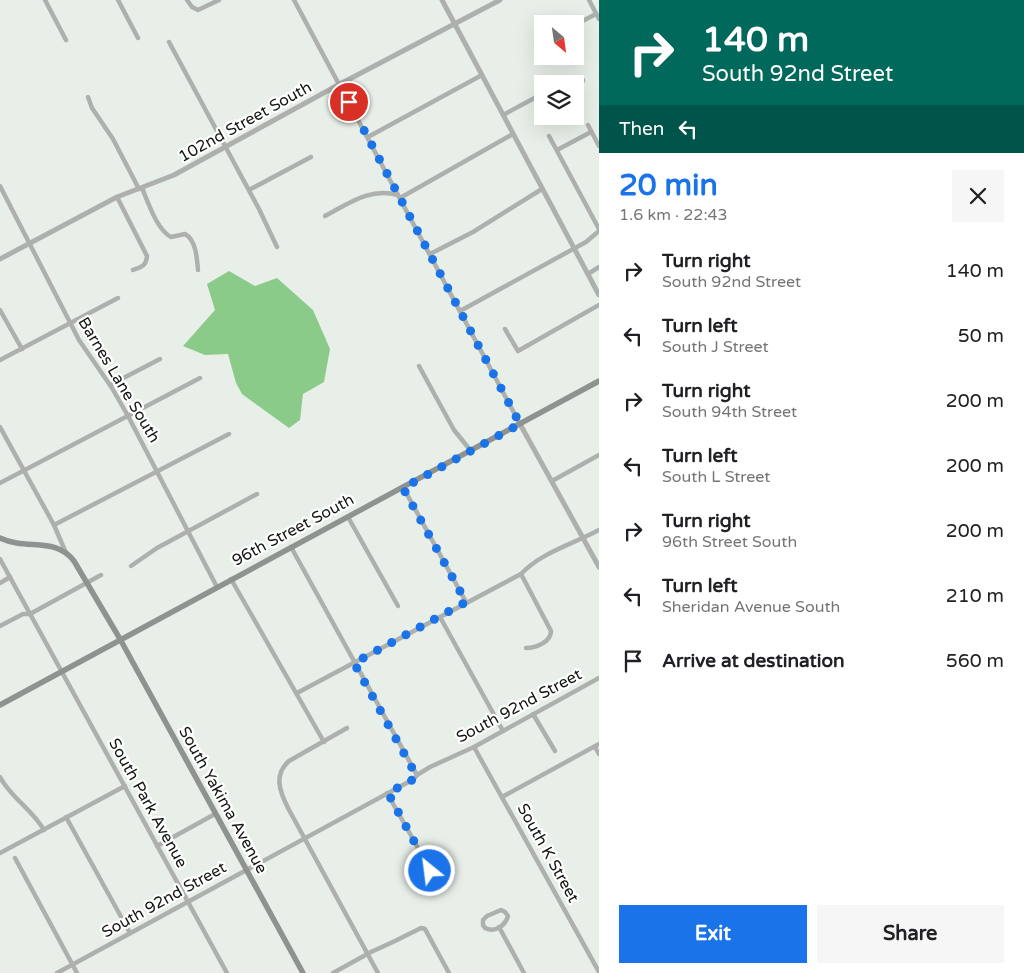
<!DOCTYPE html>
<html lang="en">
<head>
<meta charset="utf-8">
<style>
	:root { --surface:#fff; --page:#f6f6f6; --text:#202124; --muted:#757577; --accent:#1a73e8 }
	body { margin:0; font-family:"Varela Round",sans-serif; background:var(--page); color:var(--text); height:100vh; display:flex; flex-direction:column; font-size:19px; white-space:nowrap }
	* { box-sizing:border-box; margin:0 }
	p { font-size:16px; color:var(--muted) }
	.icon { flex:none; width:28px; height:28px; fill:none; stroke:currentColor; stroke-width:2; stroke-linecap:round; stroke-linejoin:round }
	.map { position:relative; flex:1; overflow:hidden }
	.sheet { display:flex; flex-direction:column; background:var(--surface); width:425px }
	.sheet>* { flex:none }
	.top-card { background:#00695c; color:#fff; overflow:hidden }
	.needle { width:32px; rotate:151deg }
	.tools { position:absolute; left:534px; top:15px; display:grid; gap:10px }
	.tools a { display:grid; place-items:center; width:50px; height:50px; border-radius:0px; background:var(--surface); box-shadow:0 5px 20px #0002; font-size:25px }
	.pin { position:absolute; display:grid; place-items:center; width:42px; height:42px; color:#fff; margin:-21px; border:2px solid #fff; border-radius:50%; box-shadow:0 1px 5px #0007 }
	.me { position:absolute; width:55px; margin:-28px; rotate:331deg; stroke-linejoin:round; filter:drop-shadow(0 0 4px #0008) }
	.turn { display:flex; align-items:center; gap:18px; height:105px; padding:0 20px; font-size:22px }
	.turn .icon { width:65px; height:65px; stroke-width:2.5 }
	.turn b { display:block; font-size:35px; line-height:42px }
	.then { display:flex; align-items:center; height:48px; padding:0 20px; background:#0003; gap:10px; font-size:19px }
	.round { display:grid; place-items:center; flex:none; width:52px; height:52px; border-radius:0px; background:var(--page) }
	.overview { display:flex; align-items:center; justify-content:space-between; height:85px; padding:0 20px }
	h1 { font-size:30px; font-weight:700; line-height:38px; color:var(--accent) }
	.primary-button { display:flex; gap:10px; margin-top:auto; padding:10px 20px }
	.primary-button a { flex:1; height:58px; border-radius:0px; background:var(--accent); color:#fff; font-size:20px; font-weight:700; line-height:58px; text-align:center }
	.primary-button a+a { background:var(--page); color:var(--text) }
	ul { padding:0; list-style:none }
	li { display:flex; align-items:center; gap:15px; height:65px; padding:0 20px }
	li div { flex:1 }
	li b { display:block; font-size:19px }
	li em { font-style:normal }
	main { display:flex; flex:1; min-height:0 }
	.map>svg:first-child { display:block }
</style>
</head>
<body>
<main>
<div class="map">
<svg width="599" height="973" viewBox="0 0 599 973">
	<rect width="100%" height="100%" fill="#e8efe8"/>
	<path fill="#8bcb89" d="M229,271l26,15 22,-8 36,32 17,39 -6,33 -21,12 -3,26 -11,8 -47,-34 -6,-11 -8,-29 -23,1 -22,-9 32,-36 -8,-26z"/>
	<g fill="none" stroke-linecap="round" stroke-linejoin="round">
		<g stroke="#adb0ad" stroke-width="4.5">
			<path d="M45,0l21,40"/>
			<path d="M118,0l20,38"/>
			<path d="M187,0l5,7 6,3 21,-10"/>
			<path d="M294,0l226,424"/>
			<path d="M589,0l10,19"/>
			<path d="M575,25l21,-11"/>
			<path d="M169,42l90,167 18,38"/>
			<path d="M563,84c5,-3 11,-7 17,-7l3,3v1l-6,2 -7,-3"/>
			<path d="M88,97l4,11 21,31 26,50"/>
			<path d="M503,115l39,-21"/>
			<path d="M588,125l11,21"/>
			<path d="M549,136l50,93"/>
			<path d="M368,137l114,-62"/>
			<path d="M557,150l34,-18"/>
			<path d="M0,186l79,154 33,48 16,28 89,171"/>
			<path d="M142,188c6,14 15,42 29,49l14,-3c11,6 12,24 13,36"/>
			<path d="M249,190l62,-33"/>
			<path d="M117,197l30,59c-1,10 -5,11 -14,14"/>
			<path d="M400,198l113,-64"/>
			<path d="M325,216c23,-12 45,-29 73,-21"/>
			<path d="M430,254l43,-22 69,-43"/>
			<path d="M588,274l11,-7"/>
			<path d="M0,310l22,39"/>
			<path d="M460,311l126,-69 13,-11"/>
			<path d="M505,329l13,22 81,-46"/>
			<path d="M0,360l118,-62"/>
			<path d="M419,366l35,64 17,21"/>
			<path d="M110,385l50,-26"/>
			<path d="M0,427l54,98 12,28"/>
			<path d="M552,481l47,-26"/>
			<path d="M0,483l200,-105"/>
			<path d="M403,487l63,115"/>
			<path d="M348,517l50,89"/>
			<path d="M54,525l175,-91"/>
			<path d="M291,547l126,228"/>
			<path d="M0,559l227,414"/>
			<path d="M131,566l26,-18 100,-54"/>
			<path d="M521,574l30,57c0,11 -15,17 -25,17"/>
			<path d="M231,579l93,163"/>
			<path d="M0,583l10,-6"/>
			<path d="M440,617l63,114"/>
			<path d="M0,626l23,-12h7l71,-39"/>
			<path d="M297,693l224,-119c21,-22 52,-30 78,-44"/>
			<path d="M533,714l22,37"/>
			<path d="M347,728l-58,33c-16,14 -9,31 -1,47l90,165"/>
			<path d="M474,747l125,225"/>
			<path d="M595,747l4,7"/>
			<path d="M0,777c11,21 32,32 44,53"/>
			<path d="M387,793l44,78 3,12"/>
			<path d="M502,797l97,-53"/>
			<path d="M66,817l64,116"/>
			<path d="M157,846l58,-32"/>
			<path d="M0,853l125,-67"/>
			<path d="M15,858l62,115"/>
			<path d="M501,910l4,2 3,4c-3,10 -13,17 -23,12l-2,-3v-5l4,-4z"/>
			<path d="M499,927l25,46"/>
			<path d="M57,973l357,-194 3,-4 13,-8 44,-20 125,-69"/>
			<path d="M333,973l38,-21 24,-11 26,-13 4,1 24,44"/>
		</g>
		<g stroke="#adb0ad" stroke-width="5">
			<path d="M442,0l157,295"/>
			<path d="M0,259l117,-62 57,-22 166,-91 160,-84"/>
			<path d="M520,424l79,143"/>
		</g>
		<g stroke="#8f938f" stroke-width="5.5">
			<path d="M0,538c27,13 55,-2 74,23l46,78 183,334"/>
			<path d="M0,705l599,-324"/>
		</g>
	</g>
	<g fill="none" stroke-linecap="round" stroke-linejoin="round">
		<path stroke="#1a73e8" stroke-width="9" stroke-dasharray="0 16.2" d="M349,102l171,322 -117,64 63,114 -112,61 62,112 -2,4 -26,14 42,78"/>
	</g>
	<g text-anchor="middle" dominant-baseline="central" stroke-width="4.5" stroke-linejoin="round" paint-order="stroke">
		<g font-size="16" fill="#131513" stroke="#fff">
			<text transform="translate(245 122) rotate(-29)">102nd Street South</text>
			<text transform="translate(119 380) rotate(59)">Barnes Lane South</text>
			<text transform="translate(293 530) rotate(-28)">96th Street South</text>
			<text transform="translate(519 706) rotate(-28)">South 92nd Street</text>
			<text transform="translate(223 800) rotate(61)">South Yakima Avenue</text>
			<text transform="translate(148 803) rotate(61)">South Park Avenue</text>
			<text transform="translate(548 853) rotate(61)">South K Street</text>
			<text transform="translate(164 900) rotate(-29)">South 92nd Street</text>
		</g>
	</g>
</svg>
<div class="tools">
<a><svg class="needle" viewBox="-14 -14 28 28"><path d="M0-13l5 13h-10z" fill="#e53935"/><path d="M0 13l5-13h-10z" fill="#757577"/></svg></a>
<a><svg class="icon" aria-label="layers" viewBox="0 0 24 24"><path d="M12 4l9 5-9 5-9-5zM3 14l9 5 9-5"/></svg></a>
</div>
<div class="pin" style="left:349px;top:102px;background:#d93025"><svg class="icon" aria-label="arrive" viewBox="0 0 24 24"><path d="M6 21V4h12l-3 4 3 4H6"/></svg></div>
<svg class="me" style="left:430px;top:871px" viewBox="-20 -20 40 40"><circle r="17" fill="#1a73e8" stroke="#fff" stroke-width="3"/><path d="M0-11L8 9 0 5-8 9z" fill="#fff"/></svg>
</div>
<section class="sheet">
<div class="top-card">
<div class="turn"><svg class="icon" aria-label="right" viewBox="0 0 24 24"><path d="M7 20v-9h11M14 6l5 5-5 5"/></svg><div><b>140 m</b>South 92nd Street</div></div>
<div class="then">Then<svg class="icon" aria-label="left" viewBox="0 0 24 24"><path d="M17 20v-9H6M10 6l-5 5 5 5"/></svg></div>
</div>
<div class="overview"><div><h1>20 min</h1><p>1.6 km · 22:43</p></div><a class="round"><svg class="icon" aria-label="close" viewBox="0 0 24 24"><path d="M6 6l12 12M18 6L6 18"/></svg></a></div>
<ul>
<li><svg class="icon" aria-label="right" viewBox="0 0 24 24"><path d="M7 20v-9h11M14 6l5 5-5 5"/></svg><div><b>Turn right</b><p>South 92nd Street</p></div><em>140 m</em></li>
<li><svg class="icon" aria-label="left" viewBox="0 0 24 24"><path d="M17 20v-9H6M10 6l-5 5 5 5"/></svg><div><b>Turn left</b><p>South J Street</p></div><em>50 m</em></li>
<li><svg class="icon" aria-label="right" viewBox="0 0 24 24"><path d="M7 20v-9h11M14 6l5 5-5 5"/></svg><div><b>Turn right</b><p>South 94th Street</p></div><em>200 m</em></li>
<li><svg class="icon" aria-label="left" viewBox="0 0 24 24"><path d="M17 20v-9H6M10 6l-5 5 5 5"/></svg><div><b>Turn left</b><p>South L Street</p></div><em>200 m</em></li>
<li><svg class="icon" aria-label="right" viewBox="0 0 24 24"><path d="M7 20v-9h11M14 6l5 5-5 5"/></svg><div><b>Turn right</b><p>96th Street South</p></div><em>200 m</em></li>
<li><svg class="icon" aria-label="left" viewBox="0 0 24 24"><path d="M17 20v-9H6M10 6l-5 5 5 5"/></svg><div><b>Turn left</b><p>Sheridan Avenue South</p></div><em>210 m</em></li>
<li><svg class="icon" aria-label="arrive" viewBox="0 0 24 24"><path d="M6 21V4h12l-3 4 3 4H6"/></svg><div><b>Arrive at destination</b></div><em>560 m</em></li>
</ul>
<div class="primary-button"><a>Exit</a><a>Share</a></div>
</section>
</main>
</body>
</html>
